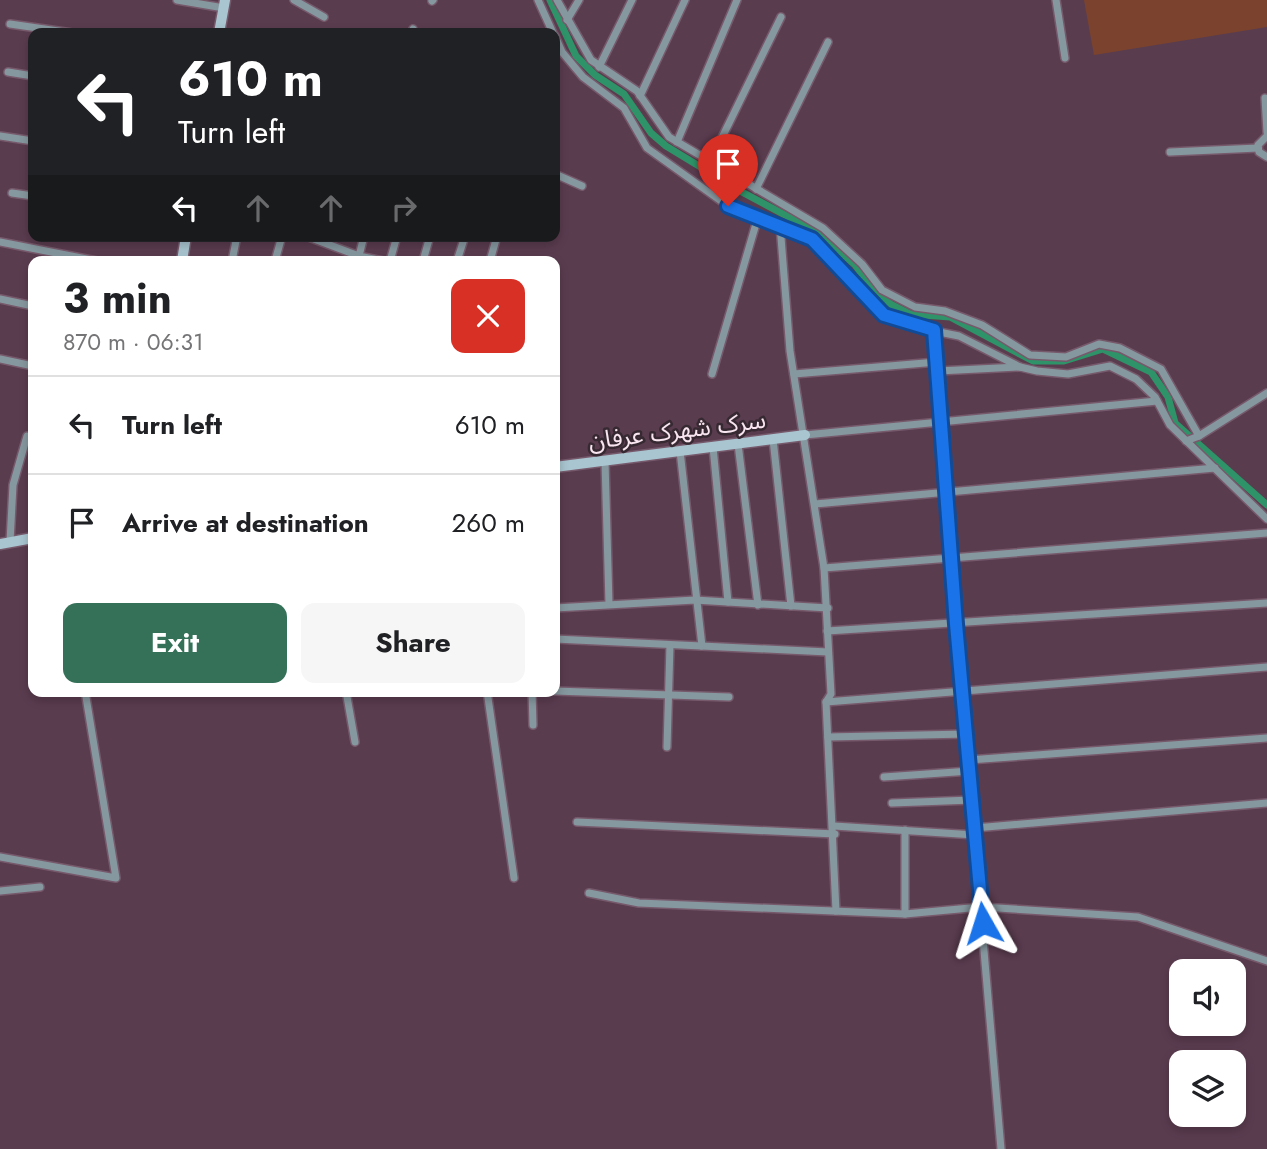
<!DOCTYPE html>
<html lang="en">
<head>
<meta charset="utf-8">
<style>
	:root { --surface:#fff; --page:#f6f6f6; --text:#202124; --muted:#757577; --line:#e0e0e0; --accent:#357159 }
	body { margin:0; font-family:Jost,"Noto Sans Arabic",sans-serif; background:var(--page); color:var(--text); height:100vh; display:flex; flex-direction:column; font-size:26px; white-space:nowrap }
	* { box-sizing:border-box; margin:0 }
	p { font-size:23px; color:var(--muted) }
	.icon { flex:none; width:38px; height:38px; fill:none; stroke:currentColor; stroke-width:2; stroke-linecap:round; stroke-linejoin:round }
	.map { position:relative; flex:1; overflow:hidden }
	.details { position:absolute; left:28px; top:256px; width:532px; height:441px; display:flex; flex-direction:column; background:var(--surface); border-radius:14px; box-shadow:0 4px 10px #0003 }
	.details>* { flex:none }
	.top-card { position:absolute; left:28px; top:28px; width:532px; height:214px; border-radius:14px; box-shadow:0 4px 10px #0003; background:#202124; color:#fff; overflow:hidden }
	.tools { position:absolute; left:1169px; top:959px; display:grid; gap:14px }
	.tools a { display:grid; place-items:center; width:77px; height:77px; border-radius:14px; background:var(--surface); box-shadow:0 4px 10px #0003; font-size:35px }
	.pin { position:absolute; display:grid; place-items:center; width:60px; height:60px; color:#fff; margin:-72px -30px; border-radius:50% 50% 50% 0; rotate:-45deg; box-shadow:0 0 7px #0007 }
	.pin .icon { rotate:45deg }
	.me { position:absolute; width:77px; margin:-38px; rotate:354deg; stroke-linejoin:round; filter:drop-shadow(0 0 5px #0008) }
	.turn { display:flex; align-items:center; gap:24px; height:147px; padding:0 35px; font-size:32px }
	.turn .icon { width:91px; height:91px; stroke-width:2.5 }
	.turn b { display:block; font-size:49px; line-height:60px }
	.lanes { display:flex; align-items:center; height:66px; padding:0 35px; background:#0003; justify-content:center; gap:35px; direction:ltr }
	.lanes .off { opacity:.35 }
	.round { display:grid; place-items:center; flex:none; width:74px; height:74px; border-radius:14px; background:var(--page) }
	.summary { display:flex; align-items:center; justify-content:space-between; height:119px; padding:0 35px }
	h1 { font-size:42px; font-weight:700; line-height:52px }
	.primary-button { display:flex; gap:14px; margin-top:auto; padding:14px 35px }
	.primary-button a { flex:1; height:80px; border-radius:14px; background:var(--accent); color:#fff; font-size:28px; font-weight:700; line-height:80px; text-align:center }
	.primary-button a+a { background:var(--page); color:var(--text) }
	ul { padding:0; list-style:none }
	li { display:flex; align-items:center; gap:21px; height:98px; padding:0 35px; border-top:2px solid var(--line) }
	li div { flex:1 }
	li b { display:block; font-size:26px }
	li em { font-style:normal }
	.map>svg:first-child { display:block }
</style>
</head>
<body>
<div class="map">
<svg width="1267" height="1149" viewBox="0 0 1267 1149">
	<rect width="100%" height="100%" fill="#5a3c4f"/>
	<path fill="#7b432d" d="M1084,0h183v27l-173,28z"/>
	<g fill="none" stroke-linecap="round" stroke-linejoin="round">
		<path stroke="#2e9368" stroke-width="7" d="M550,0l26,56 19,19 29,19 27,39 15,13 74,45 79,42 36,32 20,27 17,13 18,9 40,3 83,44h31l39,-12 48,23 17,25 7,26 92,82"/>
		<defs>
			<g id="street">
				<path d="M177,0l47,8"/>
				<path d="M294,0l30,17"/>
				<path d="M538,0l15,33"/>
				<path d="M557,0l34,60 46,31 32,46 154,91 39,36 20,26 33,17 30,4 37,14 48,30 36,2 33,-13 21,4 41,21 38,67"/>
				<path d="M1056,0l9,58"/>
				<path d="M432,1l1,-1"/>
				<path d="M567,20l12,-20"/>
				<path d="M10,24l62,9"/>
				<path d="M411,33l2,-4"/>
				<path d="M555,36l7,16 21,25 41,31 23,40 81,58 84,33 72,76 35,13 40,8 61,31 17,4 31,3 42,-8 26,13 19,18 15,28 97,94"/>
				<path d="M599,67l33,-67"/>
				<path d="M8,72l25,4"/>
				<path d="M640,96l45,-96"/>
				<path d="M1265,98l2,34"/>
				<path d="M0,136l33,5"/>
				<path d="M1267,136l-9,9 1,7 8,5"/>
				<path d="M677,142l60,-142"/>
				<path d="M1170,152l88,-4"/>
				<path d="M710,162l71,-145"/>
				<path d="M555,174l27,12"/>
				<path d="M756,189l72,-147"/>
				<path d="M12,193l21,3"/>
				<path d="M780,225l10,126 34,217 7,126 -5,8 10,209"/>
				<path d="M306,236l53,20 -2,5"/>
				<path d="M364,236l-5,20 24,5"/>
				<path d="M0,242l97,19"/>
				<path d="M232,261l5,-25"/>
				<path d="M275,261l7,-25"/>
				<path d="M390,261l7,-25"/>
				<path d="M423,261l7,-25"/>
				<path d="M457,261l8,-25"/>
				<path d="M490,261l7,-25"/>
				<path d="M0,299l33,7"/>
				<path d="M935,330l21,294 45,525"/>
				<path d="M0,359l33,7"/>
				<path d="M938,371l82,-4"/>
				<path d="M712,374l46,-157"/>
				<path d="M794,374l143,-12"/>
				<path d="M805,435l352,-34"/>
				<path d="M773,439l18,167"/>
				<path d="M1186,441l13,-5 68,-43"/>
				<path d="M738,444l20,161"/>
				<path d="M713,447l15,155"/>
				<path d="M680,451l22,195"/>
				<path d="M605,461l4,143"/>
				<path d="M815,504l400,-36"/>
				<path d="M10,542l3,-57 14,-49"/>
				<path d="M824,568l443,-35"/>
				<path d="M555,608l140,-8 133,8"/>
				<path d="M827,631l440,-28"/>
				<path d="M555,639l273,13"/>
				<path d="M346,691l9,51"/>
				<path d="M487,691l27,187"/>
				<path d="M532,691l1,34"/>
				<path d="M555,691l174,6"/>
				<path d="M826,702l441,-35"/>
				<path d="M828,737l138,-3"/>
				<path d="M667,747l3,-102"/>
				<path d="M969,760l298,-22"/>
				<path d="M884,777l86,-6"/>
				<path d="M892,803l80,-3"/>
				<path d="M577,822l258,12"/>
				<path d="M834,826l141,9"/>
				<path d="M975,828l292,-25"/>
				<path d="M905,830v84"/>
				<path d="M0,857l116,21 -31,-187"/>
				<path d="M0,891l40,-4"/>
				<path d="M589,893l50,10 266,11 76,-7 157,10 129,44"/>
			</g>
			<g id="secondary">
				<path d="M219,33l6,-33"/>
				<path d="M182,261l4,-25"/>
				<path d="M555,467l250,-32"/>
				<path d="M0,544l33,-6"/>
			</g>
		</defs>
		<use href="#street" stroke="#765a6c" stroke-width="10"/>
		<use href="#secondary" stroke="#765a6c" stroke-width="13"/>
		<use href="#street" stroke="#86989f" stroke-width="7"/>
		<use href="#secondary" stroke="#a9c5d0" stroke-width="10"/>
	</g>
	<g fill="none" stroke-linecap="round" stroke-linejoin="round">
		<defs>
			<path id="route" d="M728,206l84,33 72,76 50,15 22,294 27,299"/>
		</defs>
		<use href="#route" stroke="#114b97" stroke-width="18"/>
		<use href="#route" stroke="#1a73e8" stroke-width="12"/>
	</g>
	<g text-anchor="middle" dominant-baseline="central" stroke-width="5" stroke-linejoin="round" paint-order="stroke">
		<g font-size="24" fill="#f8e5f0" stroke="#362931">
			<text transform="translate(677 430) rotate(-7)">سرک شهرک عرفان</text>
		</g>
	</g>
</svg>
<div class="tools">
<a><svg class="icon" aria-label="sound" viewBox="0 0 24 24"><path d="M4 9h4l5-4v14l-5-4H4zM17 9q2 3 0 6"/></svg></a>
<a><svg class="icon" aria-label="layers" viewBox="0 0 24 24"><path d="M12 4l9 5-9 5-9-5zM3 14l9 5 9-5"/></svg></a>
</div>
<div class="pin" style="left:728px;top:206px;background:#d93025"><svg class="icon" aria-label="arrive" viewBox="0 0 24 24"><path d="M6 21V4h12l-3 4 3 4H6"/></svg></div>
<svg class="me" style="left:983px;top:923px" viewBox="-20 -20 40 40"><path d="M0-17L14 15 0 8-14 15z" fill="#1a73e8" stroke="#fff" stroke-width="4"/></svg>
<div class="top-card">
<div class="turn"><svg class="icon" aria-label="left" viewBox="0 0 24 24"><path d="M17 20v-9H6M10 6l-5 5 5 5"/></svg><div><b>610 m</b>Turn left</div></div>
<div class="lanes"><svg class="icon" aria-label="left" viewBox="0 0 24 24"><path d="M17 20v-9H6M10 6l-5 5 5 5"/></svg><svg class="icon off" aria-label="ahead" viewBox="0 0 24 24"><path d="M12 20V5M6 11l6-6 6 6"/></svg><svg class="icon off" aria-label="ahead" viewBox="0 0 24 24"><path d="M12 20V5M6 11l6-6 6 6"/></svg><svg class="icon off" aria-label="right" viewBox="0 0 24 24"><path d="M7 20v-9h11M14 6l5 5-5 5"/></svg></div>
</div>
<section class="details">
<div class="summary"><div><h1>3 min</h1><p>870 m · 06:31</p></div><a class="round" style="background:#d93025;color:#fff"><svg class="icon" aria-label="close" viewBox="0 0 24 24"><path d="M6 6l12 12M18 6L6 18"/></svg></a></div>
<ul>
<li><svg class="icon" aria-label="left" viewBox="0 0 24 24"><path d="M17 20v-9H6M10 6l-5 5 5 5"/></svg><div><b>Turn left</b></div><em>610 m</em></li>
<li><svg class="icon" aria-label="arrive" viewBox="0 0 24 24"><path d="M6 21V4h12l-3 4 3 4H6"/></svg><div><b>Arrive at destination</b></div><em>260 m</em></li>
</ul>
<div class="primary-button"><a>Exit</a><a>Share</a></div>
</section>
</div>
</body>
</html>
